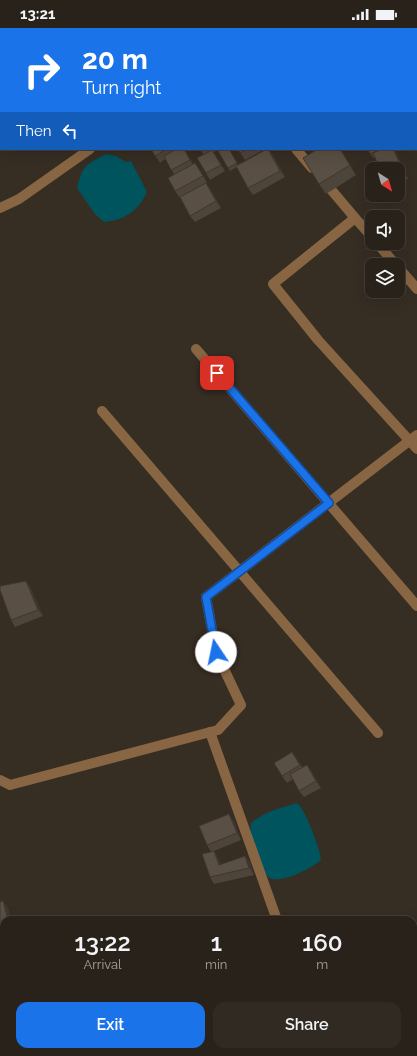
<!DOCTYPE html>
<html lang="en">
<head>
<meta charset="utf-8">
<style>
	:root { --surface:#28221a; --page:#302a23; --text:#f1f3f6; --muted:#a5a4a2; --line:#443f39; --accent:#1a73e8 }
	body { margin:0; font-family:Raleway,sans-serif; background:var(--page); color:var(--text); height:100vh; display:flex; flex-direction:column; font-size:15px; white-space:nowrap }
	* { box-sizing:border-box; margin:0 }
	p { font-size:13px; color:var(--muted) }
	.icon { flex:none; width:22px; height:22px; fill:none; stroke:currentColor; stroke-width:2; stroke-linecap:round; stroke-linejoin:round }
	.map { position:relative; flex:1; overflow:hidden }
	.details { position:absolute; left:0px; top:888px; width:417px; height:140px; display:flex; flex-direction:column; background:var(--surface); border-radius:12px 12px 0 0; box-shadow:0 4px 16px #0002,0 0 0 1px var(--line) }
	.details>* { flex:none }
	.guide { position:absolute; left:0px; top:0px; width:417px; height:122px; box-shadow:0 4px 16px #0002,0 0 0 1px var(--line); background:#1a73e8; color:#fff; overflow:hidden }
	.needle { width:26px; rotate:143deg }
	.tools { position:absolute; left:365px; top:134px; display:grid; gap:8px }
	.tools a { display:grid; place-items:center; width:40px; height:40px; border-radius:8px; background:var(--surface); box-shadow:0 4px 16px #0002,0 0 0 1px var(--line); font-size:20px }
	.pin { position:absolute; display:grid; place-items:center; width:34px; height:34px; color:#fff; margin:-17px; border-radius:8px; box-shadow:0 2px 6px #0006 }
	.me { position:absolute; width:44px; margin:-22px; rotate:349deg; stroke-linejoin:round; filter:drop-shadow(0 0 3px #0008) }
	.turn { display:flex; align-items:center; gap:14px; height:84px; padding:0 16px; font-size:18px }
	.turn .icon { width:52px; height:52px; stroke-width:2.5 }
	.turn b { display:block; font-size:28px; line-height:34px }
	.then { display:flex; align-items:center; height:38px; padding:0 16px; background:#0003; gap:8px; font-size:15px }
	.eta { display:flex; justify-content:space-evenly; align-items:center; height:68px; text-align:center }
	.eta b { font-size:24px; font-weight:600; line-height:28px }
	.primary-button { display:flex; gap:8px; margin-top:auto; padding:8px 16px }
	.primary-button a { flex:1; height:46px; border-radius:12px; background:var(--accent); color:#fff; font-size:16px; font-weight:600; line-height:46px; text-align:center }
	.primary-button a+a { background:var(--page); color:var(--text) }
	.status { display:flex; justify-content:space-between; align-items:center; height:28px; padding:0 20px; background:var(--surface); direction:ltr }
	.status svg { height:11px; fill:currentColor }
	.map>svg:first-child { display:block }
</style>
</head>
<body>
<div class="status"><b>13:21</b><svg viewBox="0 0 49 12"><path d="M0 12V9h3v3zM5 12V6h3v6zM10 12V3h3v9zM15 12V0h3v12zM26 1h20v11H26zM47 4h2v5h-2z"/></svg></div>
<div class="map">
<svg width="417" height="1028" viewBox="0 0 417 1028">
	<rect width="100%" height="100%" fill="#362d23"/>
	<g fill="#00545e">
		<path d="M106,126l10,2 10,6 5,-1 16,31c-9,19 -22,28 -43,30l-9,-8 -18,-26c6,-23 8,-23 29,-34z"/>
		<path d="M297,775c9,7 23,46 24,57 -9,8 -44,27 -54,16 -4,-4 -7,-14 -10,-20 -5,-10 -8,-22 -6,-33 13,-11 29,-15 46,-20z"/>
	</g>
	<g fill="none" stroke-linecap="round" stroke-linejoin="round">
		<g stroke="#896643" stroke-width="10">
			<path d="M201,0v1"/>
			<path d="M296,121l16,19"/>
			<path d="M323,152l32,38 -82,66 45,56 99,109"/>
			<path d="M0,180l19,-9 71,-50"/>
			<path d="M355,190l17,19"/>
			<path d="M377,215l19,22"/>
			<path d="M398,239l19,22"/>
			<path d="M196,321l221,257"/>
			<path d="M102,383l276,322"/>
			<path d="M210,704l67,188"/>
			<path d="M0,752l10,5 208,-55 23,-25 -25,-53 -10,-55 211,-162"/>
			<path d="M314,1024l1,4"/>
		</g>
	</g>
	<g fill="#4d443a">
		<path d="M151,121h21l1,2 3,-2h8l9,15 2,-1 5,7 7,13h-1l5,7 10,18 -26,14 -5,-6 -9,-18h-1l-5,-7 -1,-17 -9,-15 -5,4z"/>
		<path d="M200,121h20l-6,3 11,19 -15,9 -4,-7 -2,-18z"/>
		<path d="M229,121l9,16 30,-16 5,6 12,22 -32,18 -5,-7 -11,-21 -7,4 -2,-3z"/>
		<path d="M238,121h27l-20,11z"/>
		<path d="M340,121l16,26 -30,19 -7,-10z"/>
		<path d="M368,121h26l2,3 12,27 -10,4v-14l-23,-12 -2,1z"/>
		<path d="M26,553l4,6 13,29 -28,11 -4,-7z"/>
		<path d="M292,724l10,15 5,-2 4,6 10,17 -17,9 -5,-6 -6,-12 -6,4 -5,-7z"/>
		<path d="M234,793l7,19 -27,11 4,7 3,7 24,-9 5,6 4,13 -40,9 -4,-7 1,-25 -4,-7z"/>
		<path d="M0,874l8,6 3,12h-7v17l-4,1z"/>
		<path d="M28,1024h16l-11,4h-3z"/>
		<path d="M67,1024h37l1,2 17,-2 3,4h-56z"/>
		<path d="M236,1024h28l-6,2 2,2h-22z"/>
	</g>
	<g fill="#3e3730">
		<path d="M184,121l3,4 7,14 -4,-7z"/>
		<path d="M268,121l5,6 12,22 -5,-6z"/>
		<path d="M340,121h1l15,26 -6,-10z"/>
		<path d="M393,121h1l2,3 12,27 -4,-7z"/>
		<path d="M212,122l5,7 8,14 -4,-6z"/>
		<path d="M206,155l5,7 10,18 -5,-7z"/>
		<path d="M26,553l4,6 13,29 -5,-6z"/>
		<path d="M307,737l4,6 10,17 -5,-7z"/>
		<path d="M229,786l5,7 7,19 -4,-7z"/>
		<path d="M214,823l4,7 6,14 -5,-7z"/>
		<path d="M245,828l5,6 4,13 -5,-7z"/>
		<path d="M3,873l5,7 3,12h-3z"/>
	</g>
	<g fill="#594f44" stroke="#3e3730">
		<path d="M204,0h25l1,1h-28z"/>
		<path d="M267,0h24l-2,1h-24z"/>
		<path d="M291,0h32v1h-34z"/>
		<path d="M151,121h16l-12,7z"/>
		<path d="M177,121h7l6,11 -19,10 -7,-14z"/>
		<path d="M222,121h7l8,14 -9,5 -10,-17z"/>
		<path d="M238,121h10l-8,4z"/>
		<path d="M267,121h1l12,22 -32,17 -12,-22z"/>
		<path d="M318,121h22l10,16 -31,19 -16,-26z"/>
		<path d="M368,121h12l-10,5z"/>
		<path d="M383,121h10l11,23 -6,2v-5h-18l-7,-16z"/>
		<path d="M212,122l9,15 -15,8 -9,-15z"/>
		<path d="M195,135l8,13 -28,15 -7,-13z"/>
		<path d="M206,155l10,18 -26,15 -10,-19z"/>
		<path d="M26,553l12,29 -27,10 -11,-30v-4z"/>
		<path d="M292,724l8,13 -18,11 -8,-13z"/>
		<path d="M307,737l9,16 -17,10 -9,-17z"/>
		<path d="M229,786l8,19 -30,12 -8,-19z"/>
		<path d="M214,823l5,14 26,-9 4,12 -39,9 -8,-23z"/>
		<path d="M3,873l5,19h-4v9l-4,1v-28z"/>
		<path d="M67,1024h30l-8,4h-20z"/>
		<path d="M119,1024h3v4h-17v-2z"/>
		<path d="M236,1024h8l-7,2z"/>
		<path d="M257,1024l1,4h-15z"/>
	</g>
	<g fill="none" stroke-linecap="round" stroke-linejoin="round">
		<defs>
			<path id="route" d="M216,624l-10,-55 123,-94 -112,-130"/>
		</defs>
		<use href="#route" stroke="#114b97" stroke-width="10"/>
		<use href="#route" stroke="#1a73e8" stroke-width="7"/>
	</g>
</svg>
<div class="tools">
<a><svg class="needle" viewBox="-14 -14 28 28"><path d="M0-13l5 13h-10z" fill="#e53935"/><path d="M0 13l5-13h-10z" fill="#a5a4a2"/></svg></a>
<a><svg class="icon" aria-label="sound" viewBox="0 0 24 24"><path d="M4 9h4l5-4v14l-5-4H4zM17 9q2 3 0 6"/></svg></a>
<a><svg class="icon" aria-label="layers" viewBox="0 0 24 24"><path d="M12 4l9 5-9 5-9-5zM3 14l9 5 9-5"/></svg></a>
</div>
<div class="pin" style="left:217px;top:345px;background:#d93025"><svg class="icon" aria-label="arrive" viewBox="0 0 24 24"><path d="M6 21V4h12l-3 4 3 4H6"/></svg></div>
<svg class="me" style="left:216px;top:624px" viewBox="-20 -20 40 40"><circle r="19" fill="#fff"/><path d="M0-13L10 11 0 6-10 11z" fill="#1a73e8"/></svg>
<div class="guide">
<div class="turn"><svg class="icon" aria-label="right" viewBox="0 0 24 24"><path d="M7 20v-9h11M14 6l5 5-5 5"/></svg><div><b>20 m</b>Turn right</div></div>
<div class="then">Then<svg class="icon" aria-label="left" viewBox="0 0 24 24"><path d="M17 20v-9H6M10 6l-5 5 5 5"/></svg></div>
</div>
<section class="details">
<div class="eta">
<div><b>13:22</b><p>Arrival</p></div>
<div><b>1</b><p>min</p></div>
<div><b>160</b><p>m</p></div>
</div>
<div class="primary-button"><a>Exit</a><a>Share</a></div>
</section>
</div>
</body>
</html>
